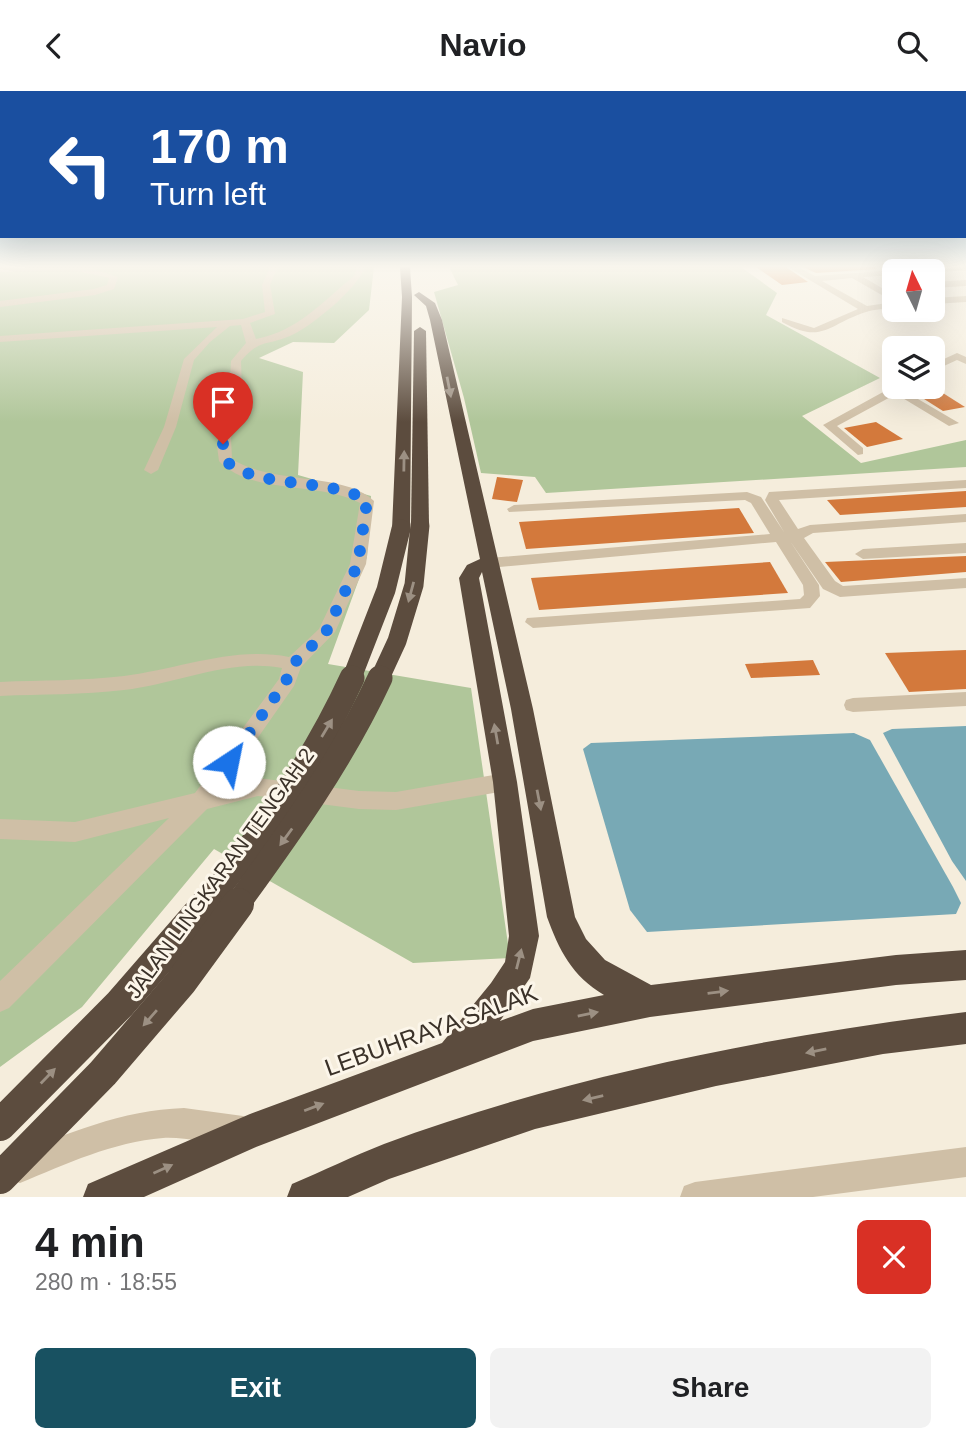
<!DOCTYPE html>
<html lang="en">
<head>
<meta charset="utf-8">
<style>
	:root { --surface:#fff; --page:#f2f2f2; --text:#202124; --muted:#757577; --accent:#185161 }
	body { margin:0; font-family:Helvetica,sans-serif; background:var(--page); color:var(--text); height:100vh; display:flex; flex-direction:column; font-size:26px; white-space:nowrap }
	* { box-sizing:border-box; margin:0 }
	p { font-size:23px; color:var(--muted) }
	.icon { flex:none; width:38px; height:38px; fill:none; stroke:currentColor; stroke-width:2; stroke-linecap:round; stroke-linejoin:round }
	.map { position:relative; height:1106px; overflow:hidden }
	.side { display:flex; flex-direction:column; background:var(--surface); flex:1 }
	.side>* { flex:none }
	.banner { position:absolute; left:0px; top:0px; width:966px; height:147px; box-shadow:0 7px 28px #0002; background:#1a4fa0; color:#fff; overflow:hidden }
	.needle { width:46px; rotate:355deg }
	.controls { position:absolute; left:882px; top:168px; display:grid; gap:14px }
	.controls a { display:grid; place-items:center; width:63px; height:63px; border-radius:10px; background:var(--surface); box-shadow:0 7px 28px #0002; font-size:35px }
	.pin { position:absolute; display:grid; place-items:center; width:60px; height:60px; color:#fff; margin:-72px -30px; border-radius:50% 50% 50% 0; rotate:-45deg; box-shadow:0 0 7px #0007 }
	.pin .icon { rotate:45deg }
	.me { position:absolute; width:77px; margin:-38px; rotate:34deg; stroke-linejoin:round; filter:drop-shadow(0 0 5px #0008) }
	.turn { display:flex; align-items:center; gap:24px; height:147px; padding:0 35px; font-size:32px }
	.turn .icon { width:91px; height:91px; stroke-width:2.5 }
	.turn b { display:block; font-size:49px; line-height:60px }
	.round { display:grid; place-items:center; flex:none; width:74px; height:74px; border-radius:10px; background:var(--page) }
	.headline { display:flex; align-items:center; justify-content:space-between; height:119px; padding:0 35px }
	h1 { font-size:42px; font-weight:800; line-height:52px }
	.cta { display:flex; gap:14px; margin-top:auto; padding:14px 35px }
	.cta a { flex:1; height:80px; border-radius:10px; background:var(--accent); color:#fff; font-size:28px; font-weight:800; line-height:80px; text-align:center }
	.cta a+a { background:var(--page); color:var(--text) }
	header { display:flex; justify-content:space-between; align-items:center; height:91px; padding:0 35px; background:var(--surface); font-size:32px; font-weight:800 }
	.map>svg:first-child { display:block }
</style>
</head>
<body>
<header><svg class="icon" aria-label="back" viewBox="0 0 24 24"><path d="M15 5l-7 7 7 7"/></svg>Navio<svg class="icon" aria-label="search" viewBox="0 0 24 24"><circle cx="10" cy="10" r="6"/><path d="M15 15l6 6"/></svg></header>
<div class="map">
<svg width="966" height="1106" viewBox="0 0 966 1106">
	<rect width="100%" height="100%" fill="#f5eddc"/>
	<g fill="#b0c69a">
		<path d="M0,176h374l-5,43 -35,33 -41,-1 -34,16 44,14 -5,103 73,21 -4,61 -39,107 143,24 39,270 -97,5 -199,-114 -132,158 -82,60z"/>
		<path d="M449,176h292l36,26 -11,22 114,63 -78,38 59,47 105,-23v27l-420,26 -11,-16 -54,-4 -17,-75 -30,-106 24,-7z"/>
	</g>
	<g fill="#78a9b5">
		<path d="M966,635v155l-14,-20 -69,-128 9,-4z"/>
		<path d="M854,642l16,7 83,147 8,16 -5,11 -309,18 -17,-22 -47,-161 8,-6z"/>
	</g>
	<g fill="#d3793c">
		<path d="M756,176h30l22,15 -26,3z"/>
		<path d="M803,176h71l3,2 -61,4z"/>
		<path d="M935,297l30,19 -22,4 -30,-19z"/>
		<path d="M876,331l27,17 -36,8 -23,-19z"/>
		<path d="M497,386l26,3 -6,22 -25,-3z"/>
		<path d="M966,400v16l-126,8 -13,-15z"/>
		<path d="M739,417l15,25 -228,16 -7,-27z"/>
		<path d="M966,465v16l-125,10 -16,-20z"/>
		<path d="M770,471l18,31 -249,17 -8,-32z"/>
		<path d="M966,559v39l-57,3 -24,-39z"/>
		<path d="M813,569l7,15 -69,3 -6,-14z"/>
	</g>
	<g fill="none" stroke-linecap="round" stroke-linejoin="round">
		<g fill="#cfbfa6" fill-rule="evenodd">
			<path d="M0,176h87l31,10 -4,12 -19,6 -95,12v-6l94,-12 13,-4 2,-7 -37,-8 -72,2z"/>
			<path d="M270,176h8l-8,18 5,29 -25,9 6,16c42,-8 66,-37 98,-63l3,-9h8c-6,20 -52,58 -71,67 -26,13 -33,3 -53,27l1,29 -11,48 1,21c40,26 113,13 142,42l-8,63 -31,68 -34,35 -7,19 -70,100 34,-8 101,13 37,1 109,-19 7,3 3,6 -3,6 -7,3 -109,19 -37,-1 -101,-13 -51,13 -198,199 -9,4v-31l169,-163 -94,24 -75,-3v-20l75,3 120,-29 84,-114 3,-11c-52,-10 -106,16 -158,22 -41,5 -83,4 -124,6v-14c41,-2 83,-1 124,-6 56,-7 109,-30 165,-19l30,-28 31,-65 10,-61c-41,-22 -109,-8 -141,-42l-2,-15 12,-46 2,-39 15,-18 -5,-18 -11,1 -20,16 -16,18 -18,67 -18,43 -7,4 -7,-4 20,-43 20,-68 33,-32 -217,15v-6l243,-17 22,-7 -3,-27z"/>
			<path d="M788,176h10l17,9 82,-6 -3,5 -31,2 31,18v7l-42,-24 -30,3 45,25 27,-4v6c-9,1 -19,1 -28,4 -38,12 -43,33 -84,10v-4l32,10 44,-19z"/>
			<path d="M943,176h23v4h-54z"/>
			<path d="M966,189v6l-33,2v-6z"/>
			<path d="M966,205v6l-33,2v-6z"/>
			<path d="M957,262l9,4v7l-9,-4 -24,11v-7z"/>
			<path d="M894,295l11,1 1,5 53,31 -10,3 -53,-32 -59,32 26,22v6l-5,1 -35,-30z"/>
			<path d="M966,389v8l-187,12 19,29 12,-4 156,-11v8l-153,11 -9,5 31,43 8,5 123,-8v10l-126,9 -17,-8 -33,-48 29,44 1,11 -10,12 -277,20 -8,-6 2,-4 273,-19 4,-4 -1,-10 -27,-43 -287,26 -8,-5 8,-5 281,-24 -19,-31 -6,-3 -236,12 -2,-3 7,-4 233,-13 14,5 23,35 -19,-32 4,-8z"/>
			<path d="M966,452v10l-103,6 -8,-5 8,-5z"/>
			<path d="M966,601v14l-113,6 -7,-2 -2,-5 2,-5 7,-2z"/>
			<path d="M184,1017l59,8 10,5 5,10 -5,10c-20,9 -64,-5 -90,-3 -50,4 -97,26 -143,45l-11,-4 -4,-11 4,-11c57,-23 113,-47 175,-49z"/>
			<path d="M966,1056v30l-153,20h-133l4,-11 11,-4z"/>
		</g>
		<g fill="#5c4c3e" fill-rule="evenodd">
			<path d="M400,176h10l2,30 -2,232 -9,5 -9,-5 10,-232z"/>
			<path d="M419,201l16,11 7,17 91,389 42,208 11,22 19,21 46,25 245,-30 70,-5v30l-70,5 -246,32 -117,24 -277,106 -112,50h-61l5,-13 162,-70 192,-71 49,-60 14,-21 4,-26 -16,-154 -34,-204 8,-13 13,-6 -50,-239 -4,-14 -12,-11zM482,481l29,137 36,208c12,33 25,59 57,78l-71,14 -33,12 30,-43 9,-42 -22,-154 -38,-204z"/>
			<path d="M420,236l6,4 3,194 -9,5 -9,-5 3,-194z"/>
			<path d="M966,921v32l-83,10 -167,32 -181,43 -146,50 -41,18h-61l5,-13c31,-13 61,-28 92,-40 182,-68 390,-109 582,-132z"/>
		</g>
		<g stroke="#5c4c3e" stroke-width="19">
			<path d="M351,589l35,-90 15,-61"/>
			<path d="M379,589l18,-39 17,-56 6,-60"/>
		</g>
		<g stroke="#5c4c3e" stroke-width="25">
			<path d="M205,814c57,-71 109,-144 147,-227"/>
			<path d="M237,814c53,-73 105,-145 143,-227"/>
		</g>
		<g stroke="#5c4c3e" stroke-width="32">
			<path d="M0,1034l120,-121 87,-100"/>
			<path d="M0,1087l103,-105 78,-91 57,-78"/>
		</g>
	</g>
	<defs><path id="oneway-solid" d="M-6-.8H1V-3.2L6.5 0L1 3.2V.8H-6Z" transform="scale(1.75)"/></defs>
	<g fill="#9c9083">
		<use href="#oneway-solid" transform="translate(449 296) rotate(79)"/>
		<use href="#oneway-solid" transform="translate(404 370) rotate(-89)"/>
		<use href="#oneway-solid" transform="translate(411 501) rotate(105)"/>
		<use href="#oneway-solid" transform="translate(327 637) rotate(-59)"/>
		<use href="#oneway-solid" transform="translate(496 643) rotate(-100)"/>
		<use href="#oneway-solid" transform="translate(539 709) rotate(79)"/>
		<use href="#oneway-solid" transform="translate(286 746) rotate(126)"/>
		<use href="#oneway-solid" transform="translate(519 868) rotate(-76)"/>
		<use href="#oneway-solid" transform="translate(718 901) rotate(-7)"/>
		<use href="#oneway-solid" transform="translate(588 923) rotate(-12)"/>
		<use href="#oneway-solid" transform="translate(150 927) rotate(131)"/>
		<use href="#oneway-solid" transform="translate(816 960) rotate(169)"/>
		<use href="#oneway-solid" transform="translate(48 985) rotate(-46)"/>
		<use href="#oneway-solid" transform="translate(593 1007) rotate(167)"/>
		<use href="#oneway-solid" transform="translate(314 1016) rotate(-21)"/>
		<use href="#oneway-solid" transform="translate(163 1078) rotate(-24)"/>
	</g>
	<linearGradient id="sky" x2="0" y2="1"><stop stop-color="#7bb0d4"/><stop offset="0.53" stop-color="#faf7ef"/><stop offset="1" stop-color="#faf7ef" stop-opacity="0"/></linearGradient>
	<rect width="966" height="331" fill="url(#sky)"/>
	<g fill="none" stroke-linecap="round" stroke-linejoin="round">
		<path stroke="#1a73e8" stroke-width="12" stroke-dasharray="0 21.6" d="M223,353l3,17c29,28 109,17 141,40l-9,63 -32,68 -33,32 -7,17 -57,81"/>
	</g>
	<g text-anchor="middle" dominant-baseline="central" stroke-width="6" stroke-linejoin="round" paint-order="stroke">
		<g font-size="21" fill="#3a3128" stroke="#fcf6ea">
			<text transform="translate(220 782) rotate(-54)">JALAN LINGKARAN TENGAH 2</text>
		</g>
		<g font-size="24" fill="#3a3128" stroke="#fcf6ea">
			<text transform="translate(431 939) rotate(-20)">LEBUHRAYA SALAK</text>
		</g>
	</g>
</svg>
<div class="controls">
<a><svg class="needle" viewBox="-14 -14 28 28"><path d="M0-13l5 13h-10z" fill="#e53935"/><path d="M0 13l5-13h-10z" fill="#757577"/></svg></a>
<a><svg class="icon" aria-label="layers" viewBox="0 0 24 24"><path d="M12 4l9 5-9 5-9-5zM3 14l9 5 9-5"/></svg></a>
</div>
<div class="pin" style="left:223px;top:353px;background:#d93025"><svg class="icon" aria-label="arrive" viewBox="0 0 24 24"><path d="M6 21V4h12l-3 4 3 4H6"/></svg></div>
<svg class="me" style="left:229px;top:671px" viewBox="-20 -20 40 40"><circle r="19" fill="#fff"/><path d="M0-13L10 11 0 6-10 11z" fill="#1a73e8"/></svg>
<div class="banner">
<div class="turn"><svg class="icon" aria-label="left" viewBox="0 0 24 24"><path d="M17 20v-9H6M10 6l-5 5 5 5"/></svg><div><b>170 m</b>Turn left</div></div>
</div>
</div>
<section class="side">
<div class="headline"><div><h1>4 min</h1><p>280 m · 18:55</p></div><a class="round" style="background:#d93025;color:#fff"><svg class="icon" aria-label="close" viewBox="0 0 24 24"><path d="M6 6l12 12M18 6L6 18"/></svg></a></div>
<div class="cta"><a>Exit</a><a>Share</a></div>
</section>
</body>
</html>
